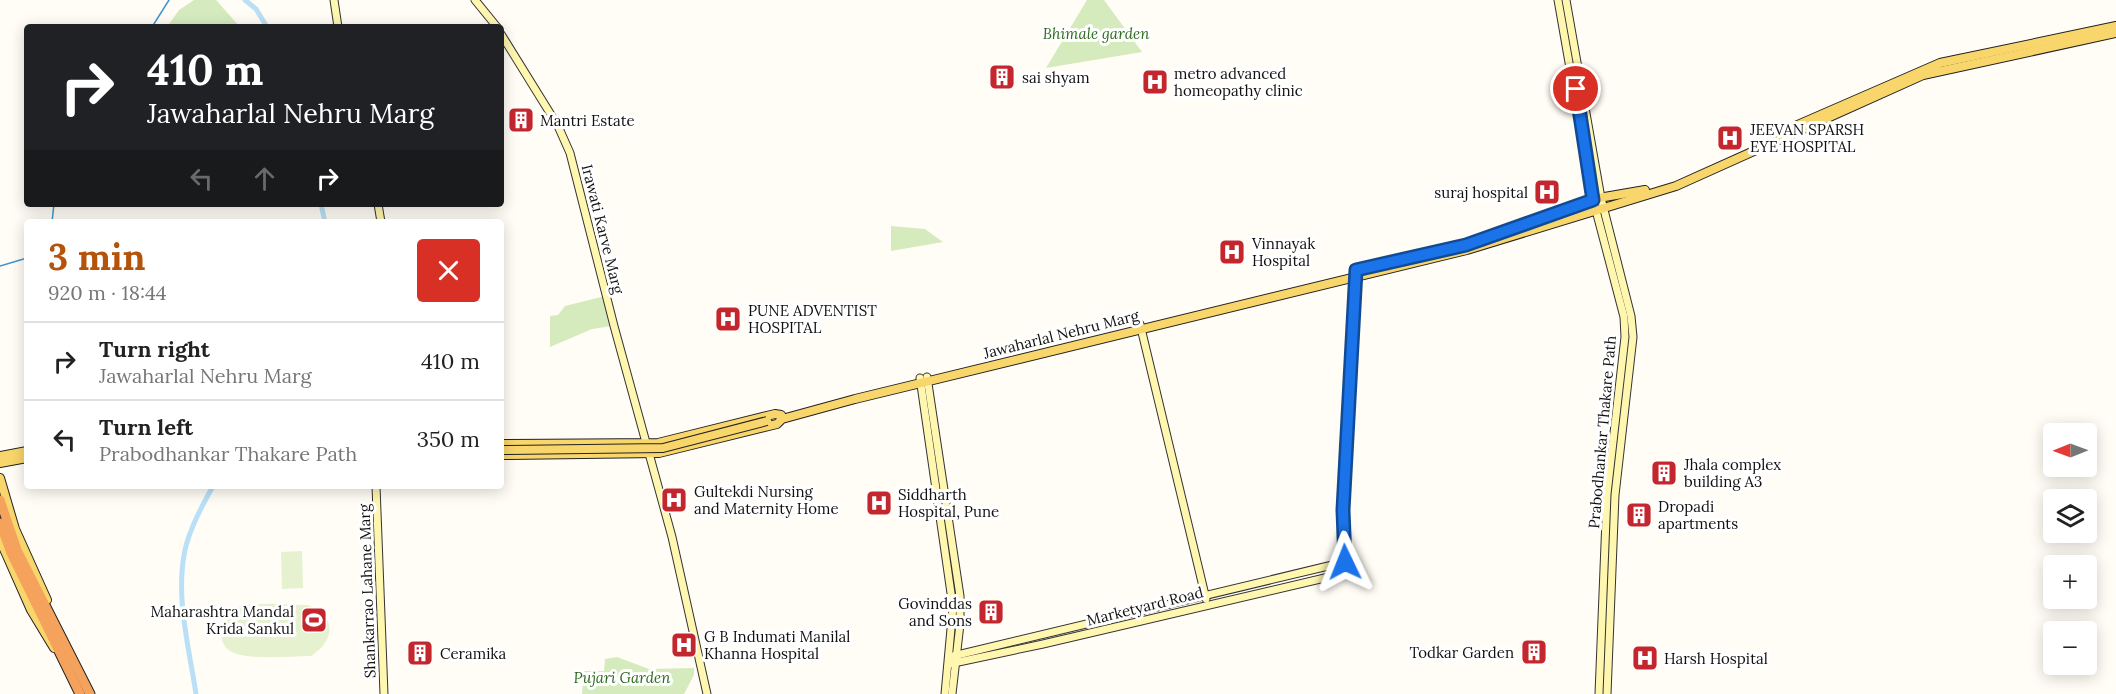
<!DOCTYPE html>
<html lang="en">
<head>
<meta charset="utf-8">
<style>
	:root { --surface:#fff; --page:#f2f2f2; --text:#222; --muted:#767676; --line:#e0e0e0; --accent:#b45309 }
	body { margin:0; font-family:Lora,serif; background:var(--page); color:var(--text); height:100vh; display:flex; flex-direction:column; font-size:22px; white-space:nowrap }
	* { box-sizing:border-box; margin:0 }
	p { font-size:20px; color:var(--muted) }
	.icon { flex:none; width:33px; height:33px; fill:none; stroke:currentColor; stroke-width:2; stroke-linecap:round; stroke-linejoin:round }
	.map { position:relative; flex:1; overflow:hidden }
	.sheet { position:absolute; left:24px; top:219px; width:480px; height:270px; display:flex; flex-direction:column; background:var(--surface); border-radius:6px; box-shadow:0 3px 15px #0003 }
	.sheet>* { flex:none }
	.banner { position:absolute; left:24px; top:24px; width:480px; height:183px; border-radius:6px; box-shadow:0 3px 15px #0003; background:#202124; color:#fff; overflow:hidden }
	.needle { width:39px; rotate:269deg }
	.tools { position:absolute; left:2043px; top:423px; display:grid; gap:12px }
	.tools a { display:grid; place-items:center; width:54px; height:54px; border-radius:6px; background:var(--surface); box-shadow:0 3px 15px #0003; font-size:30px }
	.pin { position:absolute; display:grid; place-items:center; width:51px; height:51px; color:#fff; margin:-26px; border:3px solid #fff; border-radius:50%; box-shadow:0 2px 6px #0007 }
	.me { position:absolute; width:66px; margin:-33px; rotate:358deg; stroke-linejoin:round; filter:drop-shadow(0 0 4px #0008) }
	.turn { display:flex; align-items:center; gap:21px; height:126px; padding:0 24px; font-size:27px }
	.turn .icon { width:78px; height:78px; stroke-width:2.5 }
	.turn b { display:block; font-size:42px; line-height:51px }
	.lanes { display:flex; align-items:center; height:57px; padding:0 24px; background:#0003; justify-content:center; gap:30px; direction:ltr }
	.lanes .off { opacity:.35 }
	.round { display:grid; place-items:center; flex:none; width:63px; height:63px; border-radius:6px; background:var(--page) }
	.headline { display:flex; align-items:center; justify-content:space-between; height:102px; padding:0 24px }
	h1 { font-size:36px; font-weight:800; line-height:45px; color:var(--accent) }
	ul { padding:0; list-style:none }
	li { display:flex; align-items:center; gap:18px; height:78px; padding:0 24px; border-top:2px solid var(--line) }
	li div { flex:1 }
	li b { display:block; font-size:22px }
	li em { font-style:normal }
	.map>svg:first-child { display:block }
</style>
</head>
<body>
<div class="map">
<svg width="2116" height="694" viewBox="0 0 2116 694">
	<rect width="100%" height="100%" fill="#fffdf5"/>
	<g fill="#d5ebbd">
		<path d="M194,0h22l24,27h-73l12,-17z"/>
		<path d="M1087,0h17l38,52 -96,16z"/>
		<path d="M891,226l34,3 18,13 -52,9z"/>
		<path d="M605,296l7,30 -20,3 -42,18v-31l8,-1 7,-9z"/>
		<path d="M617,657l32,12 45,-1v7l-10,19h-102l2,-23h20l1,-12z"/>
	</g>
	<g fill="#e6f2cf">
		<path d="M302,551l1,37 -21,1 -1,-37z"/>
		<path d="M307,605c30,10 29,35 4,51 -21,0 -55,4 -74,-2 -10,-3 -15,-9 -16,-19 -5,-41 61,-30 86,-30z"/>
	</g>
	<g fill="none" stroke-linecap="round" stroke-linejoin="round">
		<g stroke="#3f96cf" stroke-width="1.5">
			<path d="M152,27l17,-27"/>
			<path d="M52,222l2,-18"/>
			<path d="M0,266l27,-8"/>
		</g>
		<g stroke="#b9e0f7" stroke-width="5">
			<path d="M245,0l11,9 11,18"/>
			<path d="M321,204l4,18"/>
			<path d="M196,694c-7,-47 -21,-97 -11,-144 5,-22 17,-44 28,-64"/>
		</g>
		<defs>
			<g id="secondary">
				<path d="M334,0l4,27"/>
				<path d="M475,0l22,27"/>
				<path d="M1558,0l35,199 31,118 1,20 -18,157 -8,200"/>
				<path d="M1566,0l35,198 30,118 2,21 -18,158 -8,199"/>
				<path d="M501,34l57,92 12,27 44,173 58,211 35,157"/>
				<path d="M378,204l3,18"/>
				<path d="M1140,324l66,275"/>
				<path d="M927,377l33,219v28l-8,70"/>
				<path d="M920,378l33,229 -8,87"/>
				<path d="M376,486l8,208"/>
				<path d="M949,657l396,-95"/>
				<path d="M949,664l94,-20 303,-71 -3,-63 13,-240"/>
			</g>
			<g id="primary">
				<path d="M1786,130l154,-67 176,-37"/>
				<path d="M1497,234l96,-35 52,-9"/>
				<path d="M501,444l157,-1 117,-29 6,1"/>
				<path d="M501,455l158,-2 118,-29 5,-5 73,-20 612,-149 209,-64 247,-111 193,-42"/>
				<path d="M0,456l27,-5"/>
				<path d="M0,463l27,-5"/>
				<path d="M0,478l15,51 32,71"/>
				<path d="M0,540l31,70 23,38"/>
			</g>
			<g id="highway">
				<path d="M0,500l17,50 73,144"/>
				<path d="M0,523l11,30 69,141"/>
			</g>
		</defs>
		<use href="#secondary" stroke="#333" stroke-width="9"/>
		<use href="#primary" stroke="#222" stroke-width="10"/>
		<use href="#highway" stroke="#222" stroke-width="11"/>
		<use href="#secondary" stroke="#fff6b0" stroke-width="7"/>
		<use href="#primary" stroke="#f9d66b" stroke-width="8"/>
		<use href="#highway" stroke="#f5a25d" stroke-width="9"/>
		<defs>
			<path id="primary-bridge" d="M501,450l162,-2 104,-27"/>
		</defs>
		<use href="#primary-bridge" stroke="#222" stroke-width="10" stroke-linecap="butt"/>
		<use href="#primary-bridge" stroke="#f9d66b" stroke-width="8"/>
	</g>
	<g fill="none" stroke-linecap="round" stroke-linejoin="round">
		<defs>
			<path id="route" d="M1345,562l-2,-52 13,-240 110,-25 127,-45 -17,-111"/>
		</defs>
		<use href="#route" stroke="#114b97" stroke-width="15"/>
		<use href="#route" stroke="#1a73e8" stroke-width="10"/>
	</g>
	<defs>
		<symbol id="building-square" viewBox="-11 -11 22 22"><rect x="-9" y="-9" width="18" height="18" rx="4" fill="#c4262e" stroke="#fff"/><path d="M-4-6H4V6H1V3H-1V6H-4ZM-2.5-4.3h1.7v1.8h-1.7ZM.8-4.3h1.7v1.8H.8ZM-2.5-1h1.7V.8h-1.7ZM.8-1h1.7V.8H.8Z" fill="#fff"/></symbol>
		<symbol id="hospital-square" viewBox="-11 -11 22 22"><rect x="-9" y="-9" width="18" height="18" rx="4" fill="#c4262e" stroke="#fff"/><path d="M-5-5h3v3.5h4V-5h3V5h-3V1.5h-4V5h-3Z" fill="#fff"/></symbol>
		<symbol id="stadium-square" viewBox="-11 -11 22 22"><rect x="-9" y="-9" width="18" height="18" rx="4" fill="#c4262e" stroke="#fff"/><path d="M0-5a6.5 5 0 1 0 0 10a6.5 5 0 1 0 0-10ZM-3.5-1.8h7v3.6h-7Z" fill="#fff"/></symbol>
	</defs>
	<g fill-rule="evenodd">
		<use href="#building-square" x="987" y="62" width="30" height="30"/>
		<use href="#hospital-square" x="1140" y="67" width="30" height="30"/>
		<use href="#building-square" x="506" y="105" width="30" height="30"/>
		<use href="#hospital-square" x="1715" y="123" width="30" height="30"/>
		<use href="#hospital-square" x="1532" y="177" width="30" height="30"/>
		<use href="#hospital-square" x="1217" y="237" width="30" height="30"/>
		<use href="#hospital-square" x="713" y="304" width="30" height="30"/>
		<use href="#building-square" x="1649" y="458" width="30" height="30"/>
		<use href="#hospital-square" x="659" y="485" width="30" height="30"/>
		<use href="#hospital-square" x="864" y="488" width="30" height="30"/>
		<use href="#building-square" x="1624" y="500" width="30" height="30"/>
		<use href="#building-square" x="976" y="597" width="30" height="30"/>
		<use href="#stadium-square" x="299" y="605" width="30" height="30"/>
		<use href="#hospital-square" x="669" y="630" width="30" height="30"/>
		<use href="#building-square" x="1519" y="637" width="30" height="30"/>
		<use href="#building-square" x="405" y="638" width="30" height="30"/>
		<use href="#hospital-square" x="1630" y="643" width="30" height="30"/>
	</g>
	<g text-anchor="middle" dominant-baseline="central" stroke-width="6" stroke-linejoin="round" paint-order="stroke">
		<g font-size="15" font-style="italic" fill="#2f6b1f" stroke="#fff">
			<text x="1096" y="33">Bhimale garden</text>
			<text x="622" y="677">Pujari Garden</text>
		</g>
		<g font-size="15" fill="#111" stroke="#fff" text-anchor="start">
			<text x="1174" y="73">metro advanced<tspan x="1174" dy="17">homeopathy clinic</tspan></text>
			<text x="1022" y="77">sai shyam</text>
			<text x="540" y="120">Mantri Estate</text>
			<text x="1750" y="129">JEEVAN SPARSH<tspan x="1750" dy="17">EYE HOSPITAL</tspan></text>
			<text x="1528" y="192" text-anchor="end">suraj hospital</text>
			<text x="1252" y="243">Vinnayak<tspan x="1252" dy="17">Hospital</tspan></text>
			<text x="748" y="310">PUNE ADVENTIST<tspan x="748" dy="17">HOSPITAL</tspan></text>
			<text x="1684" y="464">Jhala complex<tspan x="1684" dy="17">building A3</tspan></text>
			<text x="694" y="491">Gultekdi Nursing<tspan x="694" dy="17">and Maternity Home</tspan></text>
			<text x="898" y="494">Siddharth<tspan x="898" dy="17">Hospital, Pune</tspan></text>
			<text x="1658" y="506">Dropadi<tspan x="1658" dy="17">apartments</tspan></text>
			<text x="972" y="603" text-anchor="end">Govinddas<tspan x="972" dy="17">and Sons</tspan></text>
			<text x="294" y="611" text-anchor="end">Maharashtra Mandal<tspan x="294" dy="17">Krida Sankul</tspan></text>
			<text x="704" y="636">G B Indumati Manilal<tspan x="704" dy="17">Khanna Hospital</tspan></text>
			<text x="1514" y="652" text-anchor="end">Todkar Garden</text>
			<text x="440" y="653">Ceramika</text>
			<text x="1664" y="658">Harsh Hospital</text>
		</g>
		<g font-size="15" fill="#111" stroke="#fff">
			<text transform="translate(603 229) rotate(76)">Irawati Karve Marg</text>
			<text transform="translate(1061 334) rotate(-14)">Jawaharlal Nehru Marg</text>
			<text transform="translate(1602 432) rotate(-85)">Prabodhankar Thakare Path</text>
			<text transform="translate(367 591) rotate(-92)">Shankarrao Lahane Marg</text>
			<text transform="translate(1145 606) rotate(-14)">Marketyard Road</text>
		</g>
	</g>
</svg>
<div class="tools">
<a><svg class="needle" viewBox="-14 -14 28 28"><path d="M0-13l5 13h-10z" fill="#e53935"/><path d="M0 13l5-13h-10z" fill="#767676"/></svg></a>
<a><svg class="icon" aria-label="layers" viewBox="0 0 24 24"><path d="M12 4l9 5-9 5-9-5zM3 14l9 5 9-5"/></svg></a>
<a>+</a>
<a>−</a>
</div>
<div class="pin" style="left:1576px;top:89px;background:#d93025"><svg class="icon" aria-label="arrive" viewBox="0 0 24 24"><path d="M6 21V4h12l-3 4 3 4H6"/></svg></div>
<svg class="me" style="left:1345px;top:562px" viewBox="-20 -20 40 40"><path d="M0-17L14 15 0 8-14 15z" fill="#1a73e8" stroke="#fff" stroke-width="4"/></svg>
<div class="banner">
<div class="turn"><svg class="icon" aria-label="right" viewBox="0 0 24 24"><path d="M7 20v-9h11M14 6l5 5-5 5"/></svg><div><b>410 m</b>Jawaharlal Nehru Marg</div></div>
<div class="lanes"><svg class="icon off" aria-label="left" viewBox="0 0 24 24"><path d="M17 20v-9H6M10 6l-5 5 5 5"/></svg><svg class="icon off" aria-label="ahead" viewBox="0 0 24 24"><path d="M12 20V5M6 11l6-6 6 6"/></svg><svg class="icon" aria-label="right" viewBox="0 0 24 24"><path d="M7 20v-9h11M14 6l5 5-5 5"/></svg></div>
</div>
<section class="sheet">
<div class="headline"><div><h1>3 min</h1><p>920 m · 18:44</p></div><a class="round" style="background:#d93025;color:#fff"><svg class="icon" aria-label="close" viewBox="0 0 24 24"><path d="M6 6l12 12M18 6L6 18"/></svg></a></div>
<ul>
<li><svg class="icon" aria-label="right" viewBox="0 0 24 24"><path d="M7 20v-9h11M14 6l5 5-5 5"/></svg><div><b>Turn right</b><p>Jawaharlal Nehru Marg</p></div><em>410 m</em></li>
<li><svg class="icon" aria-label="left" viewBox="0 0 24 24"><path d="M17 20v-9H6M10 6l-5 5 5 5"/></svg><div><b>Turn left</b><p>Prabodhankar Thakare Path</p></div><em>350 m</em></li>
</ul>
</section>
</div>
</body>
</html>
